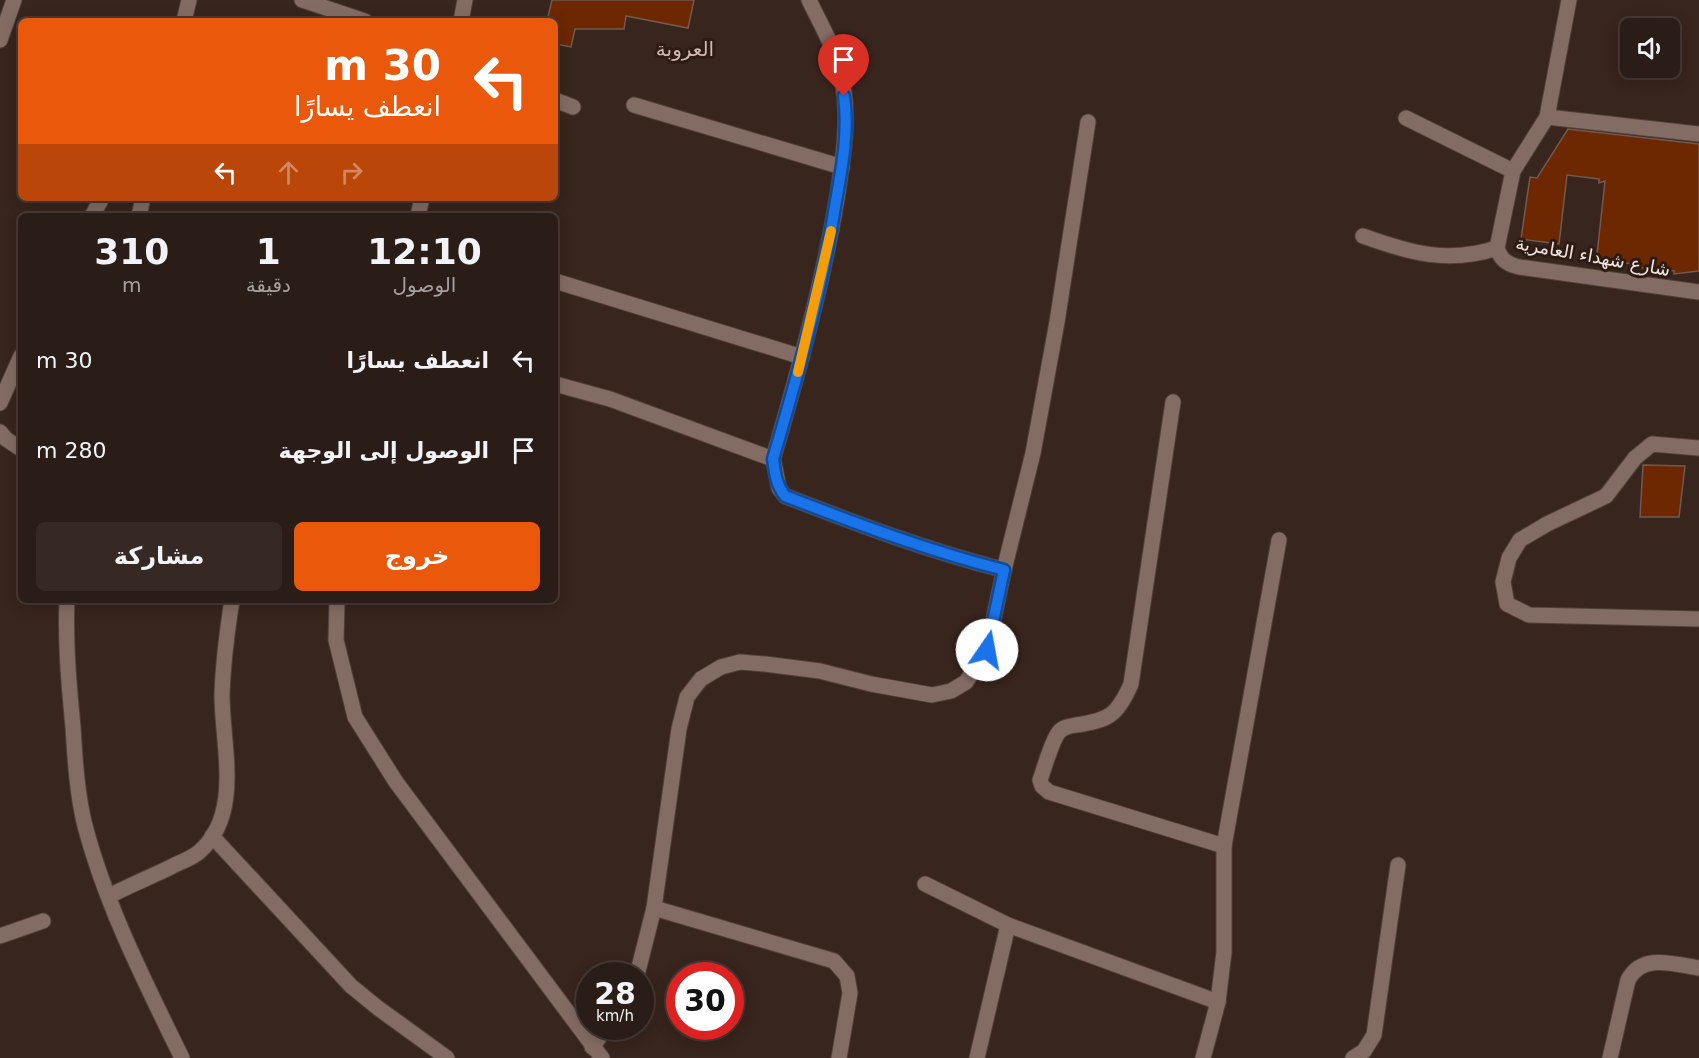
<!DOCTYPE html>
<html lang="ar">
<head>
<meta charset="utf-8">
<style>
	:root { --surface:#2a1c16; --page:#362923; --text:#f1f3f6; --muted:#a5a1a1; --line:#463a35; --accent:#ea580c }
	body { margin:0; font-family:"DejaVu Sans","Noto Naskh Arabic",sans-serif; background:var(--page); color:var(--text); direction:rtl; height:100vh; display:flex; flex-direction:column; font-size:22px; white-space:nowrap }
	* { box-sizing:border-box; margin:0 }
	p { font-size:20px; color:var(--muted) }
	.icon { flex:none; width:33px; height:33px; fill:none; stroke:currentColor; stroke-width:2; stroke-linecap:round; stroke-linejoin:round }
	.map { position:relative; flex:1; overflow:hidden; direction:ltr }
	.panel { position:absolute; left:18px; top:213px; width:540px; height:390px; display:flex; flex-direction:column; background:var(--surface); border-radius:9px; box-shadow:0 3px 15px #0003,0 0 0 2px var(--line); direction:rtl }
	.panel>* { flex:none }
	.top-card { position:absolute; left:18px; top:18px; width:540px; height:183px; border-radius:9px; box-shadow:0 3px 15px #0003,0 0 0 2px var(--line); direction:rtl; background:#ea580c; color:#fff; overflow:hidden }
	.controls { position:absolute; left:1620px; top:18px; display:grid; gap:12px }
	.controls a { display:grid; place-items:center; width:60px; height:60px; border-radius:9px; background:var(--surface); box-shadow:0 3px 15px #0003,0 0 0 2px var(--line); font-size:30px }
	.speed { position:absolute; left:576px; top:962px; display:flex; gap:12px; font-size:30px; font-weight:700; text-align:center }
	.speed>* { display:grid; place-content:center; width:78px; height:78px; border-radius:50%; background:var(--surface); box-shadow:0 3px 15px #0003,0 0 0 2px var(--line); line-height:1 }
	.speed small { font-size:15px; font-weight:400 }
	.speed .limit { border:9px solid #d22; background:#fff; color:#111 }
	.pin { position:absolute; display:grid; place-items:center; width:51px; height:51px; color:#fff; margin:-62px -26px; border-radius:50% 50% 50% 0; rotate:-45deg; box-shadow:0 0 6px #0007 }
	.pin .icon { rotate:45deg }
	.me { position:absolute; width:66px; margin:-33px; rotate:12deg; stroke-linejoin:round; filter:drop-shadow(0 0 4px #0008) }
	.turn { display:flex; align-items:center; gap:21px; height:126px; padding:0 18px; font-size:27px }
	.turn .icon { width:78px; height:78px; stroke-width:2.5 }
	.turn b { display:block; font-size:42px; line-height:51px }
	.lanes { display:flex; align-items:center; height:57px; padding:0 18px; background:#0003; justify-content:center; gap:30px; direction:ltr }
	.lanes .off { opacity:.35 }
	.eta { display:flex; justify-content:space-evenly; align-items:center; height:102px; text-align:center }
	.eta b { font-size:36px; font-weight:700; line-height:42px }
	.primary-button { display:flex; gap:12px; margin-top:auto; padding:12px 18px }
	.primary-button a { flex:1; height:69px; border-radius:9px; background:var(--accent); color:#fff; font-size:24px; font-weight:700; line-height:69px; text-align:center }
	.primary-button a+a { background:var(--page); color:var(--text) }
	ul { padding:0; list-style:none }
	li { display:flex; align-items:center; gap:18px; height:90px; padding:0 18px }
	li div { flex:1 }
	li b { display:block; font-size:22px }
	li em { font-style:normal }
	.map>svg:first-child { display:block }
</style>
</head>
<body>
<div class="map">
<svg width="1699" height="1058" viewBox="0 0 1699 1058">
	<rect width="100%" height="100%" fill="#38251d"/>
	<g fill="#6d2701" stroke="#705a51" stroke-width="1.5">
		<path d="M552,0h142l-6,28 -62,-12 -2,13h-49l-4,18 -16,-3v-23h-8z"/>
		<path d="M1568,129l131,15v127l-25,3v-3l-40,-4v-4l-38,1 9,-83 -6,2v-4l-32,-4 -8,69 -38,-5 9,-62 7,1z"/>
		<path d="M1643,465l42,1 -6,51h-39z"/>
	</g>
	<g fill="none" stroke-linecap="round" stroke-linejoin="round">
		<defs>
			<g id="street">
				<path d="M302,0l63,21"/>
				<path d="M1569,0l-22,117 -34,54 -16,77c4,12 10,16 22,19l180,25"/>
				<path d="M184,21l5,-21"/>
				<path d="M461,21l4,-21"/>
				<path d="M0,40l14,-40"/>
				<path d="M555,100l18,7"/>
				<path d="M634,105l208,62"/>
				<path d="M1547,117l152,17"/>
				<path d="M1406,118l107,53"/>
				<path d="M92,216l10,-18"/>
				<path d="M139,216l4,-18"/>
				<path d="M418,216l4,-18"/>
				<path d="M1363,236c47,17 85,28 134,12"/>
				<path d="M555,281l247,76"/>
				<path d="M555,384l55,15 163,60 6,29 6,8c72,28 144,55 219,74"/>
				<path d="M1173,402l-42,282c-14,32 -22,36 -55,41 -6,1 -13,2 -17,7 -7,8 -15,37 -19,48l2,6 7,6 175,54"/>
				<path d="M0,403l21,-47"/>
				<path d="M0,432l6,7 15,10"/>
				<path d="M1699,448l-47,-4 -17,14 -29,38 -59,28 -27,16 -11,18 -6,24 4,22 22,11 170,4"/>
				<path d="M773,459c25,-86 49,-172 64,-261 6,-39 13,-79 5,-118 -5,-28 -21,-55 -33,-80"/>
				<path d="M67,600c-2,42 2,85 6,127 2,32 4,65 11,95 21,82 61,160 98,236"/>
				<path d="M337,600l-1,40 19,77 41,65 206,276"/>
				<path d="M212,836l139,150 27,22 69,50"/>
				<path d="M925,884l83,41 210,77"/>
				<path d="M109,896c20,-10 41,-19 62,-29 9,-5 20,-8 28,-15 44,-38 23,-106 23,-157 1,-32 5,-63 10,-95"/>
				<path d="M654,908l180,53 13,15 3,17 -11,65"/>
				<path d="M0,936l43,-15"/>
				<path d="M637,975l17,-67 25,-179 8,-32 14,-18 20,-12 19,-5 25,2 55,7 51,13 61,11 19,-4 15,-9 21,-32 17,-80 29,-117 24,-131 31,-200"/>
				<path d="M592,1047l16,-21"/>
				<path d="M977,1058l31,-133"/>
				<path d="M1203,1058l15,-56 6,-50v-106l55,-306"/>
				<path d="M1353,1058l11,-7 10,-16 24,-170"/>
				<path d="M1610,1058l18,-78c14,-27 45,-16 71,-12"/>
			</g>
		</defs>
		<use href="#street" stroke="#51413b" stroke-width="17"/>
		<use href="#street" stroke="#836c63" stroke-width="15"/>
	</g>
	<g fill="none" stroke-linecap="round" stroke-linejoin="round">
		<defs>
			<path id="route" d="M844,96c5,35 -2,71 -8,105 -14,88 -38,173 -63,258 2,14 3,26 12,37 72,28 144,55 219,74l-17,80"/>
		</defs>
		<use href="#route" stroke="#114b97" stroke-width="15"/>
		<use href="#route" stroke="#1a73e8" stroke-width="10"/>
		<path stroke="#f59e0b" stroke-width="10" d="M798,372l33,-141"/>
	</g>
	<g text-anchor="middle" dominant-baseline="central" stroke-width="6" stroke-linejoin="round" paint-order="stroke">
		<g font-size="18" fill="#f1e4df" stroke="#2e1c14">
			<text transform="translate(1593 256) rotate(10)">شارع شهداء العامرية</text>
		</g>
		<g font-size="20" fill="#d1b8ae" stroke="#2e1c14">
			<text x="685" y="49">العروبة</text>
		</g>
	</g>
</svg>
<div class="controls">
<a><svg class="icon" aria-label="sound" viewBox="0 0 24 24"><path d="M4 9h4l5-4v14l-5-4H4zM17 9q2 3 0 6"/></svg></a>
</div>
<div class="speed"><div>28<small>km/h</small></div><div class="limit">30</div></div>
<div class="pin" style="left:844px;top:96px;background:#d93025"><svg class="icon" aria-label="arrive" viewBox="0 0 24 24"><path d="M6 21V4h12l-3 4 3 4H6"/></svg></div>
<svg class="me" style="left:987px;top:650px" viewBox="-20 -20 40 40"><circle r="19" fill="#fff"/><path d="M0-13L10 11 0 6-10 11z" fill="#1a73e8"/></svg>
<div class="top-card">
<div class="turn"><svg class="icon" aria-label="left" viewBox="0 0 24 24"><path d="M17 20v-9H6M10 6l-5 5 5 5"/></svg><div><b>30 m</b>انعطف يسارًا</div></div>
<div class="lanes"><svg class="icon" aria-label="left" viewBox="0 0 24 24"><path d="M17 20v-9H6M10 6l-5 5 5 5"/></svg><svg class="icon off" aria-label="ahead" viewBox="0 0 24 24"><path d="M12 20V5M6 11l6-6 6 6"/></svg><svg class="icon off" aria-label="right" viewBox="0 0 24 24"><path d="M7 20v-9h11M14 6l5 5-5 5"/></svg></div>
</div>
<section class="panel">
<div class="eta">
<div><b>12:10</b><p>الوصول</p></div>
<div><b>1</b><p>دقيقة</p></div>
<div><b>310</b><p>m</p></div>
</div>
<ul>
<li><svg class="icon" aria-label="left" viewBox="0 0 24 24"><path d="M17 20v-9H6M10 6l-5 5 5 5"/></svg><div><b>انعطف يسارًا</b></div><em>30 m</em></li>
<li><svg class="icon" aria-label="arrive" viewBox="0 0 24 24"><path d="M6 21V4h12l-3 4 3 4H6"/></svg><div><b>الوصول إلى الوجهة</b></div><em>280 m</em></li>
</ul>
<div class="primary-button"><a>خروج</a><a>مشاركة</a></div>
</section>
</div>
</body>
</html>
